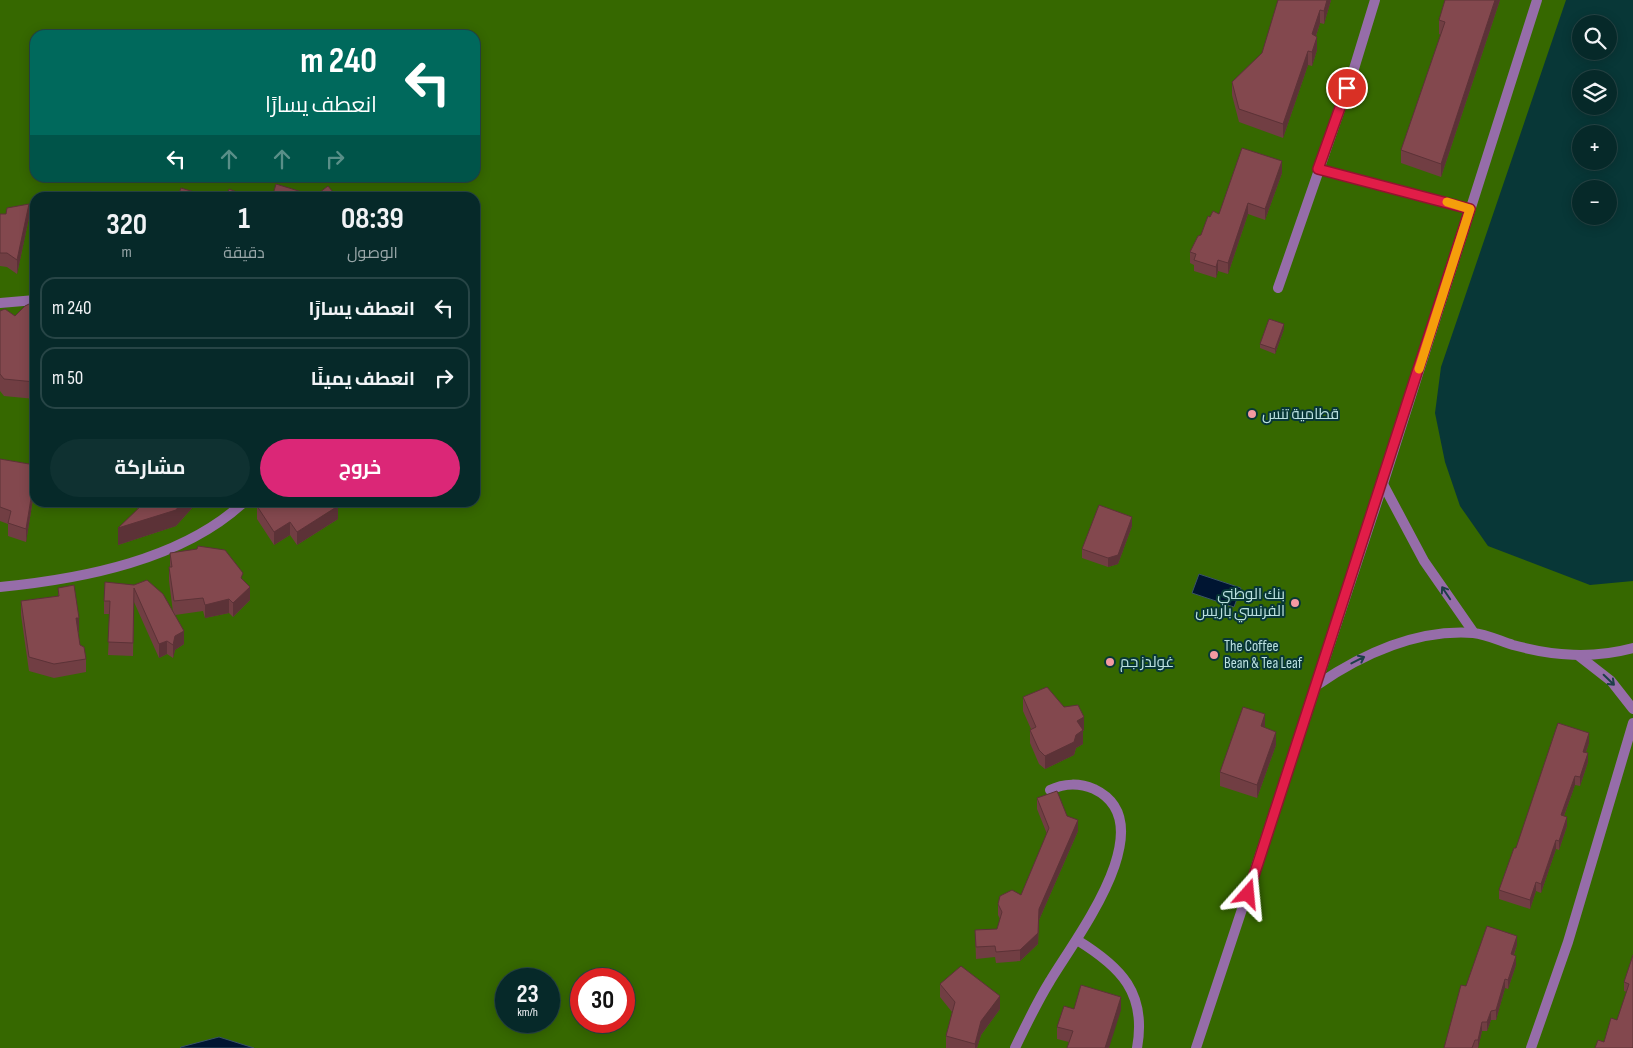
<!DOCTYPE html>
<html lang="ar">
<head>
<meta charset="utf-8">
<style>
	:root { --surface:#062929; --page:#0f3131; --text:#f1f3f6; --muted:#98a6a8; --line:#274546; --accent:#db2777 }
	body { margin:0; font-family:"Sofia Sans Condensed",Cairo,sans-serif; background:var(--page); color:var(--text); direction:rtl; height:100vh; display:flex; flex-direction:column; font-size:19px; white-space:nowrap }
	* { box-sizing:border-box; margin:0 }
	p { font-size:16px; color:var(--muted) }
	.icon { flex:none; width:28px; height:28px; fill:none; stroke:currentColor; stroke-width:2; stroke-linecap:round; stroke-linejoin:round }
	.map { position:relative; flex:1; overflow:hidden; direction:ltr }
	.sheet { position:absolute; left:30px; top:192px; width:450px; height:315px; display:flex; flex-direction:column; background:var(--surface); border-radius:15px; box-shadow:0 2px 12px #0003,0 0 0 1px var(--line); direction:rtl }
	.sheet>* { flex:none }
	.top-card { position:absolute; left:30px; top:30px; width:450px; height:152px; border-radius:15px; box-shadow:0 2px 12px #0003,0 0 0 1px var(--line); direction:rtl; background:#00695c; color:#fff; overflow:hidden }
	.tools { position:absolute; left:1572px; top:15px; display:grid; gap:10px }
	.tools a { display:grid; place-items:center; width:45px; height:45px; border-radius:50%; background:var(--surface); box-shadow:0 2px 12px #0003,0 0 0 1px var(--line); font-size:25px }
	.speed { position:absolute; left:495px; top:968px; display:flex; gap:10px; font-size:25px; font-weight:700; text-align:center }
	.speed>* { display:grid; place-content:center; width:65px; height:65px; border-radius:50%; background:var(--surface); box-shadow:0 2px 12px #0003,0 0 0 1px var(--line); line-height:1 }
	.speed small { font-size:12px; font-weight:400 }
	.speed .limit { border:8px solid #d22; background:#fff; color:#111 }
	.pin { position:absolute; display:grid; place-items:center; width:42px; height:42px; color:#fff; margin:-21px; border:2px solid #fff; border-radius:50%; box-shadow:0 1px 5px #0007 }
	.me { position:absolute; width:55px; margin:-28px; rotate:18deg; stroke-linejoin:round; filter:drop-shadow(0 0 4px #0008) }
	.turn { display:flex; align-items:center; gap:18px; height:105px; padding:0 20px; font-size:22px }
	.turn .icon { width:65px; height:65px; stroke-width:2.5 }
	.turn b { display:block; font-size:35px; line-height:42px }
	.lanes { display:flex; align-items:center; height:48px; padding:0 20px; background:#0003; justify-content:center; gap:25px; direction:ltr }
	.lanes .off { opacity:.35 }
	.eta { display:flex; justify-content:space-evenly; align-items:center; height:85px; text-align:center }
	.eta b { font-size:30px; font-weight:700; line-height:35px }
	.action { display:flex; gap:10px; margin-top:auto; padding:10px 20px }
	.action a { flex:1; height:58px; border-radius:30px; background:var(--accent); color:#fff; font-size:20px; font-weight:700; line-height:58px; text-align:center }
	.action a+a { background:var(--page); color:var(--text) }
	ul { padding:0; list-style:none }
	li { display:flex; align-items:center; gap:15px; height:62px; margin:0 10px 8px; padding:0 10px; border:2px solid var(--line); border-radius:15px }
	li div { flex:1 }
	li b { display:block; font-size:19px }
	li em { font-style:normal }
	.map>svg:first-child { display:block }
</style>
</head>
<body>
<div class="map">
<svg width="1633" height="1048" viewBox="0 0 1633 1048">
	<rect width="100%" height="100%" fill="#083737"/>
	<path fill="#366800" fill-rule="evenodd" d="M0,0h1566l-125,367 -6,46 10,49 15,44 28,40 102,39 43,-4v467h-1633zM35,35h440v143h-440zM35,198h440v304h-440zM506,979h43v42h-43zM581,979h43v42h-43z"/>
	<g fill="#001532" stroke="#385266">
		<path d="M1199,574l42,14 -7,19 -42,-14z"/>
		<path d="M219,1037l35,11h-74l1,-1z"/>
	</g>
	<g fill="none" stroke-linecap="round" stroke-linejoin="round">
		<g stroke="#966da9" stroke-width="10">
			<path d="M1318,169l152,40"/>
			<path d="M1278,288l75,-216 22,-72"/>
			<path d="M0,303l35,-3"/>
			<path d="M1383,484l41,77 50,72"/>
			<path d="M0,587c82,-8 182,-27 244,-85"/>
			<path d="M1579,656l32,25 22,28"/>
			<path d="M1317,685c44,-30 100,-56 156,-52 13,1 27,8 40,12 41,11 79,14 120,3"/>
			<path d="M1077,940c44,27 70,53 60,108"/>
			<path d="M1015,1048c11,-23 22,-46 35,-67 24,-41 116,-158 44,-192 -14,-6 -30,-6 -44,1"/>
			<path d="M1196,1048l187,-564 154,-484"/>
			<path d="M1531,1048l37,-106 65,-219"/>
		</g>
	</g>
	<g fill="#713e43">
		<path d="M1331,0l-7,24 -4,-1 -4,13 1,14 -5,16 -4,-1 -25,73 -44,-16 -7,-27v-13l30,-29z"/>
		<path d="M1500,0l-59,177 -40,-14v-13l40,-115 -2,-1v-14z"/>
		<path d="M1282,173l-17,47 -17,-6 -20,60 -10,-3 -2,7 -22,-7v-6l-4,-2v-11l11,-17 9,-18 9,-3z"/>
		<path d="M0,214l29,4 -12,56 -10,-7 -7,-1z"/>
		<path d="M35,301v98l-31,-3 -4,-5v-80l15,5z"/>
		<path d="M1284,329l-9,25 -15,-6v-4z"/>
		<path d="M0,459l35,6v22l-9,55 -18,-6v-12l-8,-3z"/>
		<path d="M131,502h62v5l-17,19 -58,19 20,-36z"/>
		<path d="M257,506l81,13 -41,26 -7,-10 -16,10 -17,-26z"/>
		<path d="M1132,526l-14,38 -10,3 -26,-9v-9z"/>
		<path d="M170,553l73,26 7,21 -17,17 -4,-4 -24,5 -2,-7 -28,4 9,29 -9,6 -2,8 -6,-4 -8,4 -25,-56 -1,54 -25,-1 2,-41h-6v-13l30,-16 39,27 -4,-31v-14h1z"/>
		<path d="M58,588l21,43h-1l2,14 6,14v13l-32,6 -25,-7 -8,-56v-14l37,-5z"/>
		<path d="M1023,697l41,10 20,23 -1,1v13l-7,4 -2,7 -29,14 -6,-5 -9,-21v-13l1,-1 -8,-18z"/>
		<path d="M1265,728l11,17 -19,53 -37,-12v-14z"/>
		<path d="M1589,743l-3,9 2,10 -8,24 -5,-1 -11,31 3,10 -8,24 -3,-1 -15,44 -5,-2 -6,18 -31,-10v-9l17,-42z"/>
		<path d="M1037,798l30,18 11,15 -39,89 -1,24 -18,17 -24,2 -1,-6 -19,2 -1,-29 22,-1 3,-10 -2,-4v-11l23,-9 26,-61 -10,-25z"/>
		<path d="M1517,945l-3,10 2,10 -8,24 -3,-1 -9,32h-5l-4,11h-5l-4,17h-34l22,-62z"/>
		<path d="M1633,955v93l-29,-6 13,-22 10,-28 -3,-1v-9z"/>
		<path d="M940,984l60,25 -19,26 -4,13h-31v-12l6,-24 -12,-15z"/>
		<path d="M1121,1010l-52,32 -12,-3v-12z"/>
	</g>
	<g fill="#5c3237">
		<path d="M1327,0h4l-7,24v-13z"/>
		<path d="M1495,0h5l-59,177v-13z"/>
		<path d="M1320,10v13l-8,25v-14z"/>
		<path d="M1317,37v13l-5,16v-14z"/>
		<path d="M1308,51v14l-25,73v-14z"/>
		<path d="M1282,161v12l-17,47v-11z"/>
		<path d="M1248,203v11l-20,60v-11z"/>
		<path d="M29,204v14l-12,56v-14z"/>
		<path d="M1218,260v11l-2,7v-11z"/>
		<path d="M1284,324v5l-9,25v-5z"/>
		<path d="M35,474v13l-9,55v-13z"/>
		<path d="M182,502h11v5l-17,19 -58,19v-17z"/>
		<path d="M338,506v13l-41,26v-13z"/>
		<path d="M1132,517v9l-14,38 -10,3v-9z"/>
		<path d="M290,522v13l-16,10v-13z"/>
		<path d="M250,587v13l-17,17v-14z"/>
		<path d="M229,599v14l-24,5v-13z"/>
		<path d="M76,618h3v13l-3,1z"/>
		<path d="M184,631v13l-9,6 -2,8v-13l2,-9z"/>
		<path d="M167,641v13l-8,4v-14z"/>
		<path d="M1265,714v14l-4,-2z"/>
		<path d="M1084,717v13l-1,1v13l-7,4 -2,7 -29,14v-13l32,-35z"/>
		<path d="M1276,732v13l-19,53v-13z"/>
		<path d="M1589,733v10l-6,18v-9z"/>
		<path d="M1588,753v9l-8,24v-9z"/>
		<path d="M1575,776v9l-14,39v-9z"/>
		<path d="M1567,817v9l-8,24v-9z"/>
		<path d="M1078,820v11l-39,89 -1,24 -18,17v-11z"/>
		<path d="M1556,840v9l-15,44v-9z"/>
		<path d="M1536,882v9l-6,18v-9z"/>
		<path d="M1517,936v9l-6,18v-9z"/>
		<path d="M1516,956v9l-8,24v-9z"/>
		<path d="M1505,979v9l-9,32v-10z"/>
		<path d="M1000,996v13l-19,26 -4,13h-2v-4l6,-23z"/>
		<path d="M1121,997v13l-12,38h-4z"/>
		<path d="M1491,1011v9l-4,11v-9z"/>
		<path d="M1482,1022v9l-4,17v-8z"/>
	</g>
	<g fill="#83484e" stroke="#5c3237">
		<path d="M1278,0h49l-3,11 -4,-1 -8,24 5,3 -5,15 -4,-1 -25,73 -44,-15 -7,-27 30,-29z"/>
		<path d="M1445,0h50l-54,164 -40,-14 44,-128 -6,-2z"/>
		<path d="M1242,148l40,13 -17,48 -17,-6 -20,60 -10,-3 -2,7 -22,-7 2,-6 -6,-2 8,-16 3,-1 7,-19 2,1 3,-6 6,3z"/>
		<path d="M276,184l39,12 13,-10 10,12h-66z"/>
		<path d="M181,188l33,10h-37z"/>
		<path d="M229,189l21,8v1h-24z"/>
		<path d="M91,191l2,7h-20z"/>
		<path d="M29,204l-12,56 -10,-7h-7v-39h6l1,-6z"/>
		<path d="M35,301v81l-31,-3 -4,-5v-63l5,-2 10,7 10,-10z"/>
		<path d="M1269,319l15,5 -9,25 -15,-5z"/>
		<path d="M0,459l35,6v9l-9,55 -18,-6 3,-12 -11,-4z"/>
		<path d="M145,502h37l-6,8 -58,18z"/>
		<path d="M262,502h74l2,4 -41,26 -7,-10 -16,10 -17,-26z"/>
		<path d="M1099,505l33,12 -14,38 -10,3 -26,-9z"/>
		<path d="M198,546l27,4 18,23 -2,5 9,9 -17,16 -4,-4 -24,6 -2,-7 -29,3 -5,-34h3l-2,-14 27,-4z"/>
		<path d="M147,580l16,14 21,37 -9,5 -2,9 -6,-4 -8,3 -25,-56 -1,55 -25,-1 2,-41h-6l1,-19 29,3z"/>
		<path d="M74,585l5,33h-3l4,27 4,2 2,12 -32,5 -25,-7 -8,-56 38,-5 -1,-8z"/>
		<path d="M1047,687l17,20 14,-2 6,12 -7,4 6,9 -7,5 -2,7 -29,14 -6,-6 -9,-20 6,-3 -13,-30z"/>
		<path d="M1243,707l22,7 -4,12 15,6 -19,53 -37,-13z"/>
		<path d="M1558,723l31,10 -6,19 5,1 -8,24 -5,-1 -14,39 6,2 -8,24 -3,-1 -15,44 -5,-2 -6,18 -31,-10 15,-42h2z"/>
		<path d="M1057,791l10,25 11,4 -39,89 -1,24 -18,17 -24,2 -1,-6 -19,1 -1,-17 22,-1 5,-17 -4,-8 2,-8 12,-6 9,5 28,-67 -12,-30z"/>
		<path d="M1487,926l30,10 -6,18 5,2 -8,24 -3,-1 -9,31 -5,1 -4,11h-5l-4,18h-3l-3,8h-28l17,-63 5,1z"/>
		<path d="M1633,955v93h-38l3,-8 6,2 7,-24 6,2 12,-36 -5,-2z"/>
		<path d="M961,966l39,30 -19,25 -6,23 -29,-8 9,-34 -15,-18z"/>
		<path d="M1081,985l40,12 -16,51h-38l6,-17 -16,-4 7,-21 10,3z"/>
	</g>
	<defs><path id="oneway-shaft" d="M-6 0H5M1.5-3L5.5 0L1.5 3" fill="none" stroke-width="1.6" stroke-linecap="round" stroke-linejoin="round" transform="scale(1.25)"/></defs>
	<g stroke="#1d3f48">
		<use href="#oneway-shaft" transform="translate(1446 593) rotate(-124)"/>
		<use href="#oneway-shaft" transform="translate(1358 660) rotate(-27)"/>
		<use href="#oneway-shaft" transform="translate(1609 680) rotate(44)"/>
	</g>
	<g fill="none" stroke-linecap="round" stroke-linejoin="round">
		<defs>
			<path id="route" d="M1248,894l222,-685 -152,-40 29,-81"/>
		</defs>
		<use href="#route" stroke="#92132f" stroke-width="12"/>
		<use href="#route" stroke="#e11d48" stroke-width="9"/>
		<path stroke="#f59e0b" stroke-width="9" d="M1419,369l51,-160 -23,-7"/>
	</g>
	<g fill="#f49aa2" stroke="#083737" stroke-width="2">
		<circle cx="1252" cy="414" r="5"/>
		<circle cx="1295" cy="603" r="5"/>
		<circle cx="1214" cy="655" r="5"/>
		<circle cx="1110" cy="662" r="5"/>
	</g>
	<g text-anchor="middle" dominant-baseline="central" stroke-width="4" stroke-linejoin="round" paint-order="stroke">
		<g font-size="15" fill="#bbe1e0" stroke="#083737" text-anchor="start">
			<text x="1262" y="414">قطامية تنس</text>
			<text x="1285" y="594" text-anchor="end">بنك الوطني<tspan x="1285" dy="17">الفرنسي باريس</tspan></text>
			<text x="1224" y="646">The Coffee<tspan x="1224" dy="17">Bean &amp; Tea Leaf</tspan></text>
			<text x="1120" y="662">غولدز جم</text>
		</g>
	</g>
</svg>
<div class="tools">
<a><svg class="icon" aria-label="search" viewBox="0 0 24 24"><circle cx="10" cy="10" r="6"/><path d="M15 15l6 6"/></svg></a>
<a><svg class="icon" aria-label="layers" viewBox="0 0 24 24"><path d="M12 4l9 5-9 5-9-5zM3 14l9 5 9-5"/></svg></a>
<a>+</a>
<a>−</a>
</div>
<div class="speed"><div>23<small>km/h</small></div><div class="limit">30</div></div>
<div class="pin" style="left:1347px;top:88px;background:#d93025"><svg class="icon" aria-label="arrive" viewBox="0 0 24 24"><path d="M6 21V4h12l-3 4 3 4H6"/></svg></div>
<svg class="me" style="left:1248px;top:894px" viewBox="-20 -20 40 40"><path d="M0-17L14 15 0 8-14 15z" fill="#e11d48" stroke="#fff" stroke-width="4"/></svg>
<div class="top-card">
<div class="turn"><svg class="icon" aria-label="left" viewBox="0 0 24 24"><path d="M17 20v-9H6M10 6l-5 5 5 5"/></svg><div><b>240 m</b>انعطف يسارًا</div></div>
<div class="lanes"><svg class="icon" aria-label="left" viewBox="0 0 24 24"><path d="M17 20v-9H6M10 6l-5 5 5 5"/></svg><svg class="icon off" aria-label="ahead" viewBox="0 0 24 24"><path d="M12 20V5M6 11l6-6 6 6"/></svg><svg class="icon off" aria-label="ahead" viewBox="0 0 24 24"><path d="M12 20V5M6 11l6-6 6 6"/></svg><svg class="icon off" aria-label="right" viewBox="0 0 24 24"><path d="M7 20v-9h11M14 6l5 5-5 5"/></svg></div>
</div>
<section class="sheet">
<div class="eta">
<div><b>08:39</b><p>الوصول</p></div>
<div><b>1</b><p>دقيقة</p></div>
<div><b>320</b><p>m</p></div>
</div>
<ul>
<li><svg class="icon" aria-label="left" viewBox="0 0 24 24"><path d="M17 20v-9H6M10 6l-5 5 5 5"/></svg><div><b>انعطف يسارًا</b></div><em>240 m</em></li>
<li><svg class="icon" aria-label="right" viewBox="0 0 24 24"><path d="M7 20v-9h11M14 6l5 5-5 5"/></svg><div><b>انعطف يمينًا</b></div><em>50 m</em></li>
</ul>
<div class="action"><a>خروج</a><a>مشاركة</a></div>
</section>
</div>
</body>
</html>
